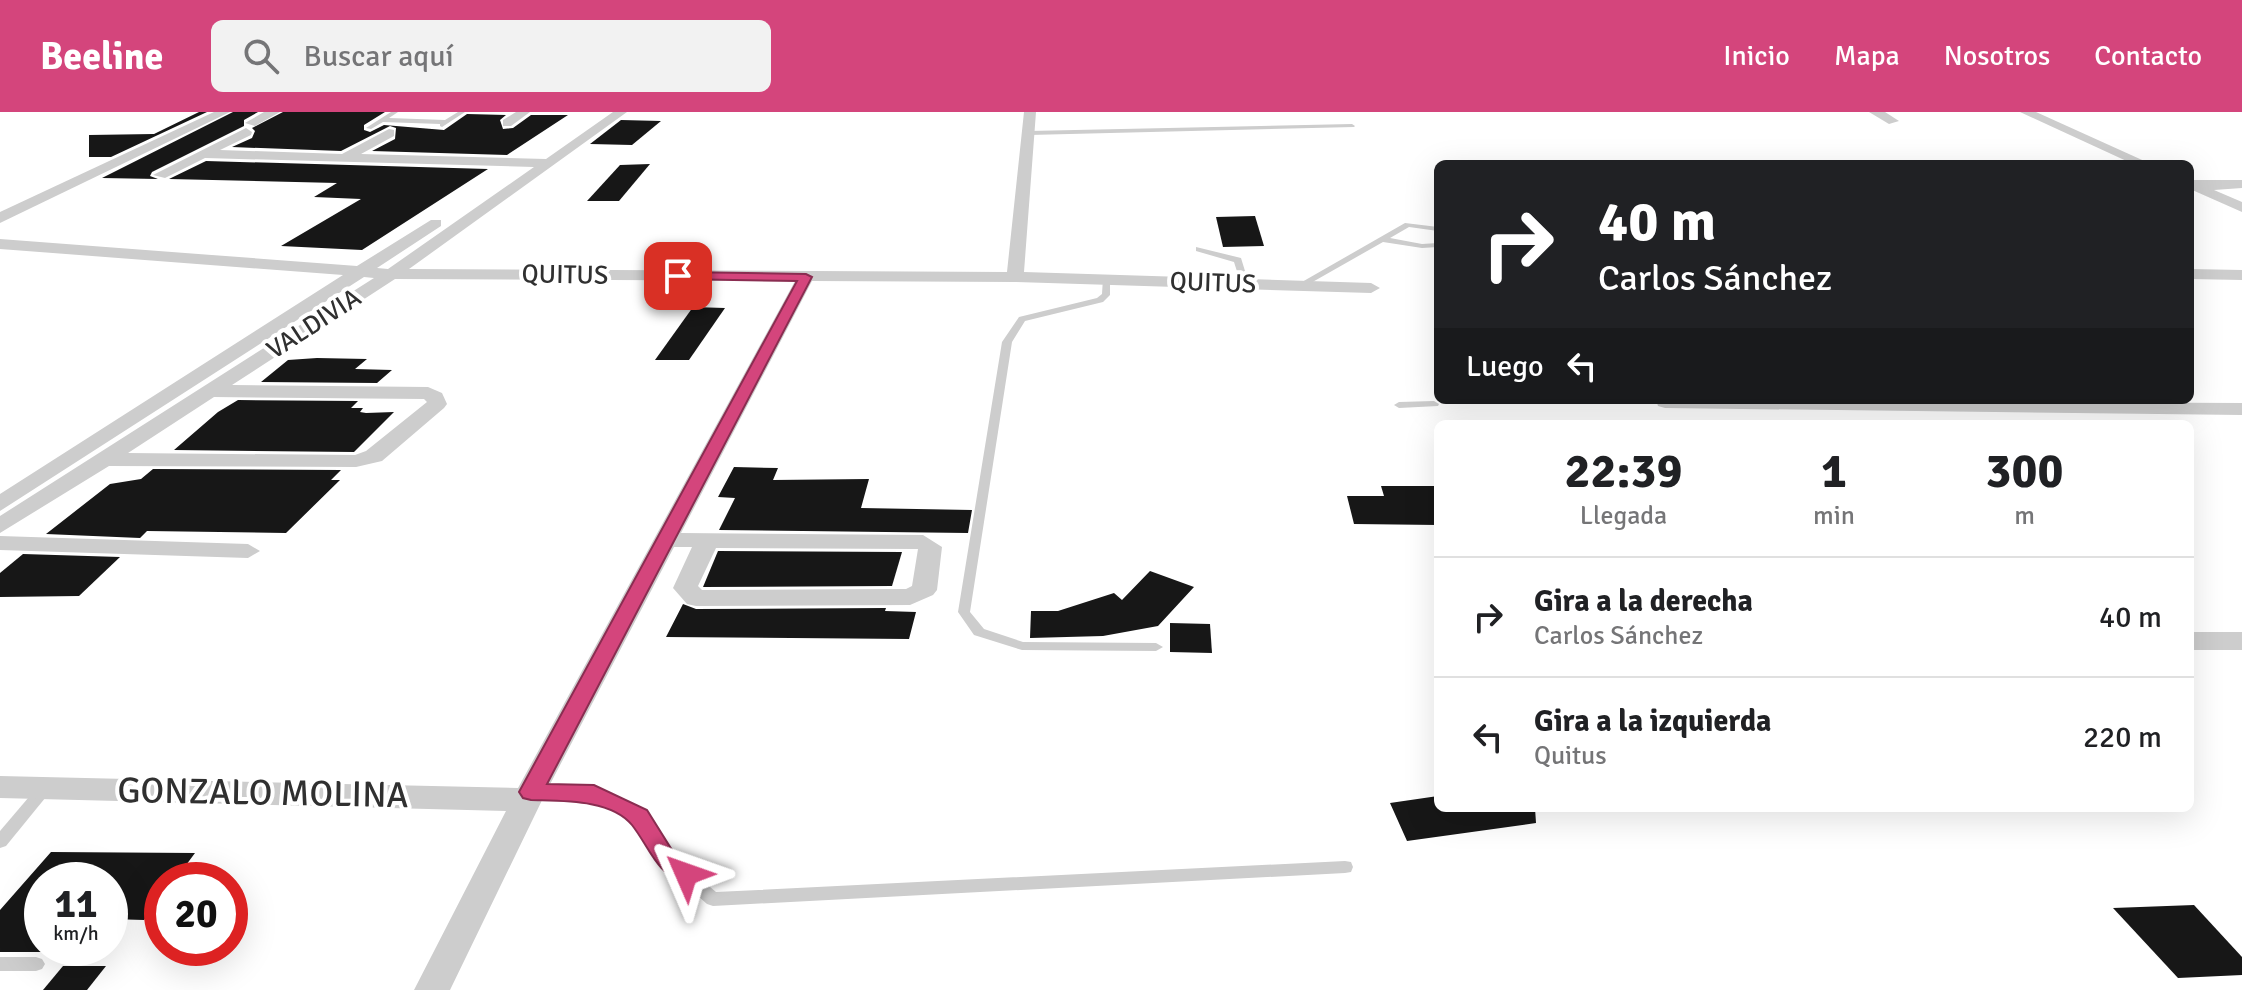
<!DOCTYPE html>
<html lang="es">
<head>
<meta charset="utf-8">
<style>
	:root { --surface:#fff; --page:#f2f2f2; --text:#202124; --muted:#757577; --line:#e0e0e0; --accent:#d4457c }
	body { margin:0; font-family:Signika,sans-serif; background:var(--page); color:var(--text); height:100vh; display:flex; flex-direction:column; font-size:30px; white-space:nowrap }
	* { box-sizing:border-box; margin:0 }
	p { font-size:26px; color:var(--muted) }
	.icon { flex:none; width:44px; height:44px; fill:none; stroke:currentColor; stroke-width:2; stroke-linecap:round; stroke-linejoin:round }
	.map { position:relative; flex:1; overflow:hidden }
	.side { position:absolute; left:1434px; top:308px; width:760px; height:392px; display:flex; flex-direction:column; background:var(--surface); border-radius:12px; box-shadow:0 8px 32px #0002 }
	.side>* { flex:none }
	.top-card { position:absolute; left:1434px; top:48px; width:760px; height:244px; border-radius:12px; box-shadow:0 8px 32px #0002; background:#202124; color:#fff; overflow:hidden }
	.speed { position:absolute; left:24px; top:750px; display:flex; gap:16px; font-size:40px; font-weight:700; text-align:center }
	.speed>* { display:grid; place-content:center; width:104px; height:104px; border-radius:50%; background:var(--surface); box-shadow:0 8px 32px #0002; line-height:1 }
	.speed small { font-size:20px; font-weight:400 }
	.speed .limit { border:12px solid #d22; background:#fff; color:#111 }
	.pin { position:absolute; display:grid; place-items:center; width:68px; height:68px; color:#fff; margin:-34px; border-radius:16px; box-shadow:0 4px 12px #0006 }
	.me { position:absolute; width:88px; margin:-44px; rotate:313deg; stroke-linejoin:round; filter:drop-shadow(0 0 6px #0008) }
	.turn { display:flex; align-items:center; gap:28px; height:168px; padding:0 32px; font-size:36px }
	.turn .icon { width:104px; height:104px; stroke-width:2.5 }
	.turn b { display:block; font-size:56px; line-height:68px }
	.then { display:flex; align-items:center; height:76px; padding:0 32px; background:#0003; gap:16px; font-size:30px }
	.eta { display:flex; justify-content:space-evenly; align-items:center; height:136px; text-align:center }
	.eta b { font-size:48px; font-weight:700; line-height:56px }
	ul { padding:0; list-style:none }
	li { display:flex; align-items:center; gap:24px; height:120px; padding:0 32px; border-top:2px solid var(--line) }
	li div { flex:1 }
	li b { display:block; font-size:30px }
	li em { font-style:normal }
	header { display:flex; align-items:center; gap:48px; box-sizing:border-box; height:112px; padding:0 40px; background:var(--accent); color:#fff }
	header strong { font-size:38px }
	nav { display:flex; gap:44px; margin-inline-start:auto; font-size:28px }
	.search { width:560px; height:72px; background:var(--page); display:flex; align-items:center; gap:20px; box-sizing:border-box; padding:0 28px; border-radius:12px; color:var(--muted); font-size:30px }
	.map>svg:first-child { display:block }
</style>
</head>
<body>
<header>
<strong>Beeline</strong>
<div class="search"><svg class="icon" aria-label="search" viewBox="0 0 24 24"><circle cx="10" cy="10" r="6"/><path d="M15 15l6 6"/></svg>Buscar aquí</div>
<nav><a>Inicio</a><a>Mapa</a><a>Nosotros</a><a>Contacto</a></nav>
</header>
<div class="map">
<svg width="2242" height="878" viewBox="0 0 2242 878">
	<rect width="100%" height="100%" fill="#fff"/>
	<g fill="#171717">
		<path d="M199,0h8l-96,45h-22v-22l65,-1z"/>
		<path d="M233,0h25l-14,8v6l-92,46 -2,4 8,3 -56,-1z"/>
		<path d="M283,0h102l-21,13v5l6,2 14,-7 60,5 23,-16 39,1 -6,5 3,9 10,-1 18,-13h37l-61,40 -135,-4 23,-12 1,-11 -6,-2 -49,25 -109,-4 20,-9 3,-7 -3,-3z"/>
		<path d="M621,8l40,1 -29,24 -42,-1z"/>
		<path d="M206,49l282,8 -126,81 -81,-4 80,-47 -47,-2 23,-14 -168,-4z"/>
		<path d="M650,52l-31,37h-32l33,-36z"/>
		<path d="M1255,104l9,30 -41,1 -7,-30z"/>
		<path d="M693,195l32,1 -36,52h-34z"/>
		<path d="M317,246l50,1 -12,10 37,1 -15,13 -116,-1 27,-22z"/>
		<path d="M238,288l120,1 -7,7h12l-3,4 6,1 28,-1 -40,40 -180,-2 44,-38z"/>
		<path d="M734,355l44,1 -5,12 96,-1 -8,29 111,2 -4,23 -249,-3 16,-32 -17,-1z"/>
		<path d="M153,357l188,1 -10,10h9l-54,53 -139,-2 -7,7 -94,-4 64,-50 31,-5z"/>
		<path d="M1381,374h57v39l-84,-1 -7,-28h37z"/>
		<path d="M718,439l184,1 -10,34 -189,1z"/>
		<path d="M23,442l97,3 -41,39 -79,1v-24z"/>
		<path d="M1150,459l44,16 -36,39 -55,10 -73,2 1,-27h27l56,-18 8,7z"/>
		<path d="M683,492l13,5 190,-1 -1,3 31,1 -7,27 -243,-2z"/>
		<path d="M1170,511l40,1 2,29 -42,-1z"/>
		<path d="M1438,684v12h97l1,15 -129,18 -17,-38z"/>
		<path d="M51,740l144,1 -20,27h-13v16l-18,24 -34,-1v-39h-68v72h-42v-42z"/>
		<path d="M2194,793l48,52v18l-64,3 -65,-70z"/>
		<path d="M63,854h43l-19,24h-44z"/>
	</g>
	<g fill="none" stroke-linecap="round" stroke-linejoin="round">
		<g fill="#cdcdcd" fill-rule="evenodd">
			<path d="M391,0h7l-9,6 56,2 13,-8h7l-23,15 -2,-1v-2l-57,-2 -12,7 -5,-1z"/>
			<path d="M1352,12l3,2 -1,1 -325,8 -3,-2 3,-2z"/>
			<path d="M1405,111l33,4v4l-29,-4 -19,11 32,6 16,-1v4l-16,1 -39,-6 -81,46 -7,-2z"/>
			<path d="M1196,135l45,11 8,26 -1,2 -7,-2 -7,-22 -38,-11z"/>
			<path d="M1103,166l7,2v15l-7,7 -78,19 -13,21 -42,270 14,17 39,13 133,1 7,4 -7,4 -134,-1 -48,-15 -16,-23 44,-270 17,-25 78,-19 5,-4z"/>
			<path d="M1434,289l5,3 -1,2 -39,2 -5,-3 5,-3z"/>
			<path d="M45,670l5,2 3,4 -3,4 -44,54 -6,2v-17l40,-47z"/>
			<path d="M531,674l63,2 50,24 25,40 47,40 629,-31 6,1 2,5 -2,5 -6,1 -632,33 -6,-2 -50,-44 -23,-40 -42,-20 -66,-4 -3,-4 3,-4z"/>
			<path d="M0,845h36l6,2 3,5 -3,5 -6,2h-36z"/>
		</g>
		<g fill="#cdcdcd" fill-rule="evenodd">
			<path d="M214,0h16l-230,111v-11z"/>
			<path d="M264,0h16l-25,14 -10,-3z"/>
			<path d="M516,0h14l-19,14h-8v-6z"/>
			<path d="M613,0h14l-218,157 598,3 17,-160h12l-12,160 347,11 9,5 -9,5 -356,-11 -203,-1 -131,252 242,2 19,12 -5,43 -4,5 -23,10 -214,1 -9,-2 -14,-16 19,-41h-18l-128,245 -96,198h-36l92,-179 -506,-13v-22l518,12 277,-507 -400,-2 -163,106 196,2 14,6 5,11 -3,4 -62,53 -26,6 -247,-1 -109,67v-17l374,-238 -10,-1 -364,234v-17l343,-219 -343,-26v-10l357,27 74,-46h10v6l-64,42 11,1 146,-102 -329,-9 -40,20 -12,-3 93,-47 6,4 -1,3 -31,15 122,4 47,-25 5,1v6l-33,18 185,5zM214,285l210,2 3,3 -61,49 -11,4 -227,-2zM716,436l201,1h1l-6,37 -6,3 -204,1 -4,-4z"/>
			<path d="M1869,0h16l14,9 -10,3z"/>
			<path d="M2020,0h16l115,52h-18z"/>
			<path d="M2190,68h52v8l-28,2 28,12v10l-52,-23z"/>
			<path d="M2190,157l52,1v10l-52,-1z"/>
			<path d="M1656,288l586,3v12l-577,-7 -7,-2z"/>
			<path d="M0,424l248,8 12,7 -12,7 -248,-8z"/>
			<rect x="2190" y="520" width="52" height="18"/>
		</g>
	</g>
	<path fill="#d4457c" stroke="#8a2d51" stroke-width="2" d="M678,160l128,2 6,3 -265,507 47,1 53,25 25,40 27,24 -4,7 -9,3c-30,-10 -36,-36 -54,-59 -21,-26 -70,-24 -101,-25l-8,-2 -4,-6 278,-511 -123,-2 -2,-3z"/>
	<g text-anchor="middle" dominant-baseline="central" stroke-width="8" stroke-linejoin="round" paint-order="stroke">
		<g font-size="26" fill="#303030" stroke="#fff">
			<text transform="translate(565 163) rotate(1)">QUITUS</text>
			<text transform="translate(1213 171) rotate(2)">QUITUS</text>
			<text transform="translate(314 212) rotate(-33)">VALDIVIA</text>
		</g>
		<g font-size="36" fill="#303030" stroke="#fff">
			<text transform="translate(263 681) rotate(1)">GONZALO MOLINA</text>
		</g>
	</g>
</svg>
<div class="speed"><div>11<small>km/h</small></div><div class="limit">20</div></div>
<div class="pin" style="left:678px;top:164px;background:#d93025"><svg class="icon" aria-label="arrive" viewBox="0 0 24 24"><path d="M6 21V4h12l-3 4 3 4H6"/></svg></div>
<svg class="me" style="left:686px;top:762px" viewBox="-20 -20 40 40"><path d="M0-17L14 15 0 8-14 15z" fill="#d4457c" stroke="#fff" stroke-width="4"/></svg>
<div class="top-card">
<div class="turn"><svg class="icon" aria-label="right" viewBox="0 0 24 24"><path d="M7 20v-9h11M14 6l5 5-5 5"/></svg><div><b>40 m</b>Carlos Sánchez</div></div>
<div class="then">Luego<svg class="icon" aria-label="left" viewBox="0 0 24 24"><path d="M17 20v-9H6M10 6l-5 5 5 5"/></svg></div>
</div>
<section class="side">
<div class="eta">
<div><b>22:39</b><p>Llegada</p></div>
<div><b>1</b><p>min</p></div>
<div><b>300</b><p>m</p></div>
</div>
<ul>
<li><svg class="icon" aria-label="right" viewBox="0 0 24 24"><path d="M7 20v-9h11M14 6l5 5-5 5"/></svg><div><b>Gira a la derecha</b><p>Carlos Sánchez</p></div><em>40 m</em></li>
<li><svg class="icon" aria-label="left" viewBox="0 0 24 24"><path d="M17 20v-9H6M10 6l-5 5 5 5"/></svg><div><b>Gira a la izquierda</b><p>Quitus</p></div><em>220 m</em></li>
</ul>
</section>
</div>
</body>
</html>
